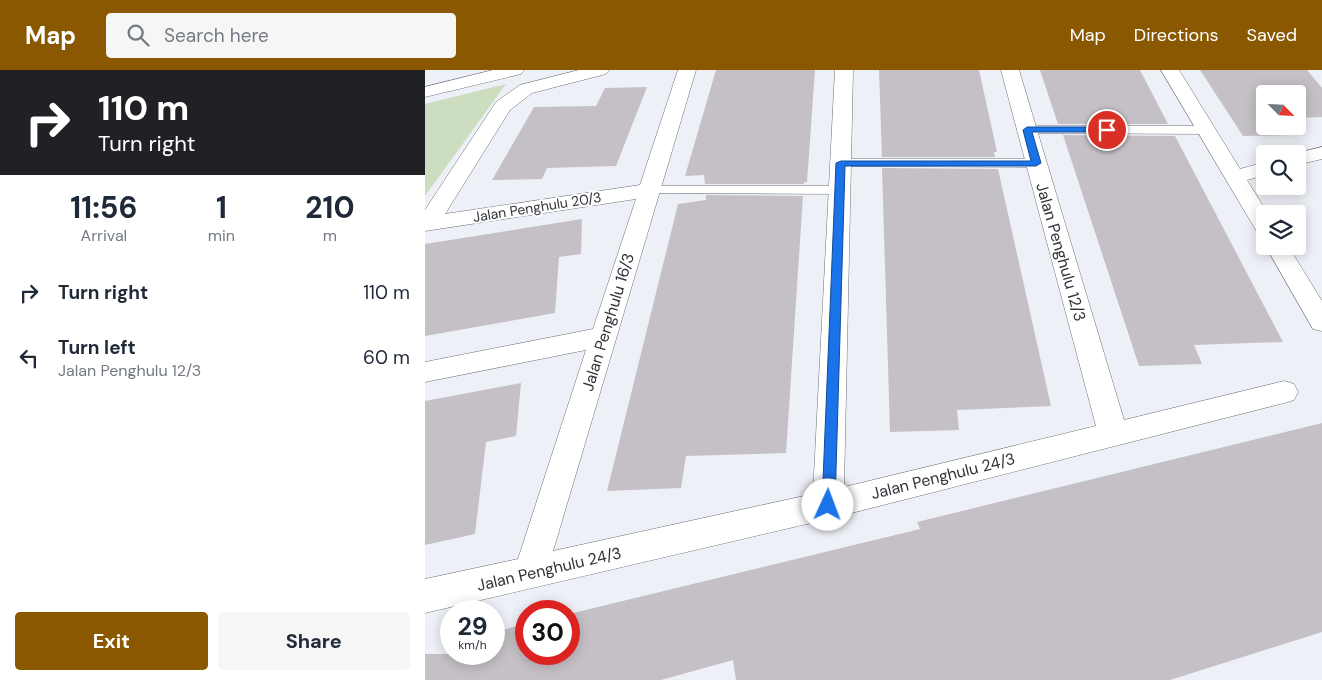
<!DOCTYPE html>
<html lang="en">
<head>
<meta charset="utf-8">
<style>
	:root { --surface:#fff; --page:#f6f6f7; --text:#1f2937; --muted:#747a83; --accent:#895800 }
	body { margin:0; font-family:"DM Sans",sans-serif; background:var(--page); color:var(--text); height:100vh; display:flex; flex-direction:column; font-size:19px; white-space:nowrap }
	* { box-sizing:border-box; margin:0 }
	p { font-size:16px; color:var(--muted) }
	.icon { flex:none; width:28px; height:28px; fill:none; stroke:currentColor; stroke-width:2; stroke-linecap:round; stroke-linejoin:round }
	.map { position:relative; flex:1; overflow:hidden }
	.details { display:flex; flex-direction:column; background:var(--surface); width:425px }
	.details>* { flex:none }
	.guide { background:#202124; color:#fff; overflow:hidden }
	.needle { width:32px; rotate:114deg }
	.fabs { position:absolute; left:831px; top:15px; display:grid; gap:10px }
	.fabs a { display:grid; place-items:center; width:50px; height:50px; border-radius:5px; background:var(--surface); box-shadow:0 2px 12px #0003; font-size:25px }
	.speed { position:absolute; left:15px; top:530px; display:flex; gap:10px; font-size:25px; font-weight:700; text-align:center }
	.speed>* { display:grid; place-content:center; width:65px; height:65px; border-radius:50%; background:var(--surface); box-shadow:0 2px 12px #0003; line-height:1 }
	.speed small { font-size:12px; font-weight:400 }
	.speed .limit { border:8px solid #d22; background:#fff; color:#111 }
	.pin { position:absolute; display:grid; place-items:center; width:42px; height:42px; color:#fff; margin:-21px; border:2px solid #fff; border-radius:50%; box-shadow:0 1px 5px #0007 }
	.me { position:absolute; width:55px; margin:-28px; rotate:2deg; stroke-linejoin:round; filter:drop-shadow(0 0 4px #0008) }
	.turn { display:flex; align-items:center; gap:18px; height:105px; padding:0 15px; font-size:22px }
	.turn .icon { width:65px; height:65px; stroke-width:2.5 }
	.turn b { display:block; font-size:35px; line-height:42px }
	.eta { display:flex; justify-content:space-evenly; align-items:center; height:85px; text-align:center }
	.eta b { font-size:30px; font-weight:700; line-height:35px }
	.button { display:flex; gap:10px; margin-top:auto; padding:10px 15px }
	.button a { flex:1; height:58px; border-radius:5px; background:var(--accent); color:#fff; font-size:20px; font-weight:700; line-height:58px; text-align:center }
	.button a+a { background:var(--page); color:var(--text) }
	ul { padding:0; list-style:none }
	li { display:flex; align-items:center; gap:15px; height:65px; padding:0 15px }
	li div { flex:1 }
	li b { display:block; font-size:19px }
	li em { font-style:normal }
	header { display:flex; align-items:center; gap:30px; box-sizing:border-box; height:70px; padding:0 25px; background:var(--accent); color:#fff }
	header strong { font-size:24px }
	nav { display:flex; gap:28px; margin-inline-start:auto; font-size:18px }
	.search { width:350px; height:45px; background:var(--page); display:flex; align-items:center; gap:12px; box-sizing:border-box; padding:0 18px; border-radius:5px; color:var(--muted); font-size:19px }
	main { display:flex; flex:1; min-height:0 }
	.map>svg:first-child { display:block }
</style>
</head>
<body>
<header>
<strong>Map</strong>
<div class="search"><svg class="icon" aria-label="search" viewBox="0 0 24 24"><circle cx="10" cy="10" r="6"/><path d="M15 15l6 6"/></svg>Search here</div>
<nav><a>Map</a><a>Directions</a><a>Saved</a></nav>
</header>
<main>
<section class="details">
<div class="guide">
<div class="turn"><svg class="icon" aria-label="right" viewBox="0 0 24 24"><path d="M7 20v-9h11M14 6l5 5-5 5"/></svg><div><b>110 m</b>Turn right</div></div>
</div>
<div class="eta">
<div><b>11:56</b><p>Arrival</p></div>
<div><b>1</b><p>min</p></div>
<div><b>210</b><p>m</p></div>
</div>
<ul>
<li><svg class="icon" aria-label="right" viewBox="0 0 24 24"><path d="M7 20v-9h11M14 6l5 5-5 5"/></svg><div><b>Turn right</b></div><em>110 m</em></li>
<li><svg class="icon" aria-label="left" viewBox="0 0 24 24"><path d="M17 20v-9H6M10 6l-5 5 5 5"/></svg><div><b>Turn left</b><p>Jalan Penghulu 12/3</p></div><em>60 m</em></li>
</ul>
<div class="button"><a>Exit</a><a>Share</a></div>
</section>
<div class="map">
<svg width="897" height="610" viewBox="0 0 897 610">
	<rect width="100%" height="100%" fill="#eef0f7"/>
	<path fill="#ccddc0" d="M81,14l-81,112v-92z"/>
	<g fill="#c5c0c6">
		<path d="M291,0h99l-8,112h-3v2h-99l-1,-9 -19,1z"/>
		<path d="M454,0h100l18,82h-3l1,5h-113z"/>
		<path d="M615,0h100l28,54h-110z"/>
		<path d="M775,0h107l15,18v29l-25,1v-24h-32v32h21l6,9 -49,1z"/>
		<path d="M222,17l-31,79 -69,2 -5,11 -50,1 42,-73 62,-1 9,-18z"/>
		<path d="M638,65l112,1 108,206 -89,3 8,19 -63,2z"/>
		<path d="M457,98l116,1 53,237 -94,4 2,20 -69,2z"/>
		<path d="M281,125l97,1 -17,257 -100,3 -5,32 -74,3 71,-287 28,-4z"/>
		<path d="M157,149l-1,35 -22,3 -4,56 -130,23v-92z"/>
		<path d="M96,313l-5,53 -30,6 -11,92 -50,11v-144z"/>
		<path d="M897,353v209l-152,48h-434l-3,-20 -72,20h-236v-26h69v-22l32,-8v30h43v-40l351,-85 -3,-7z"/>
	</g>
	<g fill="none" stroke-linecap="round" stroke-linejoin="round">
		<defs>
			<g id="lane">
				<path d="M602,56h180l6,4 -6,4 -184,-1 -2,-3 2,-3z"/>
				<path d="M416,89h195l7,4 -7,4 -200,-1 -2,-3z"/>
				<path d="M225,116h190l7,4 -7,4 -195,-1 -2,-3z"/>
			</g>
			<g id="street">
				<path d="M68,0h31l-3,4 -96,23v-10z"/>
				<path d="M154,0h30l-3,4 -74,19 -22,17 -65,104 195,-29 38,-115h18l-143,481 260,-57 22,-424h18l-9,417 252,-61 -95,-356h18l105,350 160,-39 10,3 4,8 -4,8 -10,3 -456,116 -403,94v-34l93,-20 68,-209 -161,32v-20l168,-33 43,-130 -211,32v-21l71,-108 24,-17z"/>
				<path d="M736,0h18l61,99 25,-7v13l-18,5 21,34h-3v20l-8,-2 -3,-5z"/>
				<path d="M897,77v12l-25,6v-11h-4z"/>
				<path d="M840,175l23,1 34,55v30l-9,-2z"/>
			</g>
		</defs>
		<use href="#lane" stroke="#6d6f75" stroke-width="1"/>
		<use href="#street" stroke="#6d6f75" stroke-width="1"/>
		<use href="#lane" fill="#fff" fill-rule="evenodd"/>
		<use href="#street" fill="#fff" fill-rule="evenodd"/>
	</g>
	<path fill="#1a73e8" stroke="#114b97" d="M602,57h80l4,3 -4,2h-75l9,31 -5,3h-191l-10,339 -2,4 -5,2 -4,-2 -2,-4 14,-342 5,-2h190l-8,-31z"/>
	<g text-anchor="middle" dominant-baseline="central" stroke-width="4" stroke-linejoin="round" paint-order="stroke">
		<g font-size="14" fill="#313235" stroke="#fdfeff">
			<text transform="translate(112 137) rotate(-9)">Jalan Penghulu 20/3</text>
		</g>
		<g font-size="16" fill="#313235" stroke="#fdfeff">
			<text transform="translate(636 182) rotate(74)">Jalan Penghulu 12/3</text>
			<text transform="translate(183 252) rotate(-73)">Jalan Penghulu 16/3</text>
			<text transform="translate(518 406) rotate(-14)">Jalan Penghulu 24/3</text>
			<text transform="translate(124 499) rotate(-13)">Jalan Penghulu 24/3</text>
		</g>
	</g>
</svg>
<div class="fabs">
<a><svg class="needle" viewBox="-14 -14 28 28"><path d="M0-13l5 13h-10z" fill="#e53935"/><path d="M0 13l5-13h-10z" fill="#747a83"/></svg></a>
<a><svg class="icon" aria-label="search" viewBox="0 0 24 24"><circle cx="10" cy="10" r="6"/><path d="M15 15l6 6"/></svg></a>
<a><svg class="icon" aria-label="layers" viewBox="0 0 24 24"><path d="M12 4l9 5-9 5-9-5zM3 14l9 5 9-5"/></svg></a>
</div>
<div class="speed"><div>29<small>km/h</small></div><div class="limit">30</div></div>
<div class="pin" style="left:682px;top:60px;background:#d93025"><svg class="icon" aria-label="arrive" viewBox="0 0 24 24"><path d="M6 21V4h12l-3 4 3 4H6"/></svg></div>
<svg class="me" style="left:403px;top:435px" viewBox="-20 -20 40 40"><circle r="19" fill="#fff"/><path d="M0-13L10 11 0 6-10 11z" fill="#1a73e8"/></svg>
</div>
</main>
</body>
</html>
